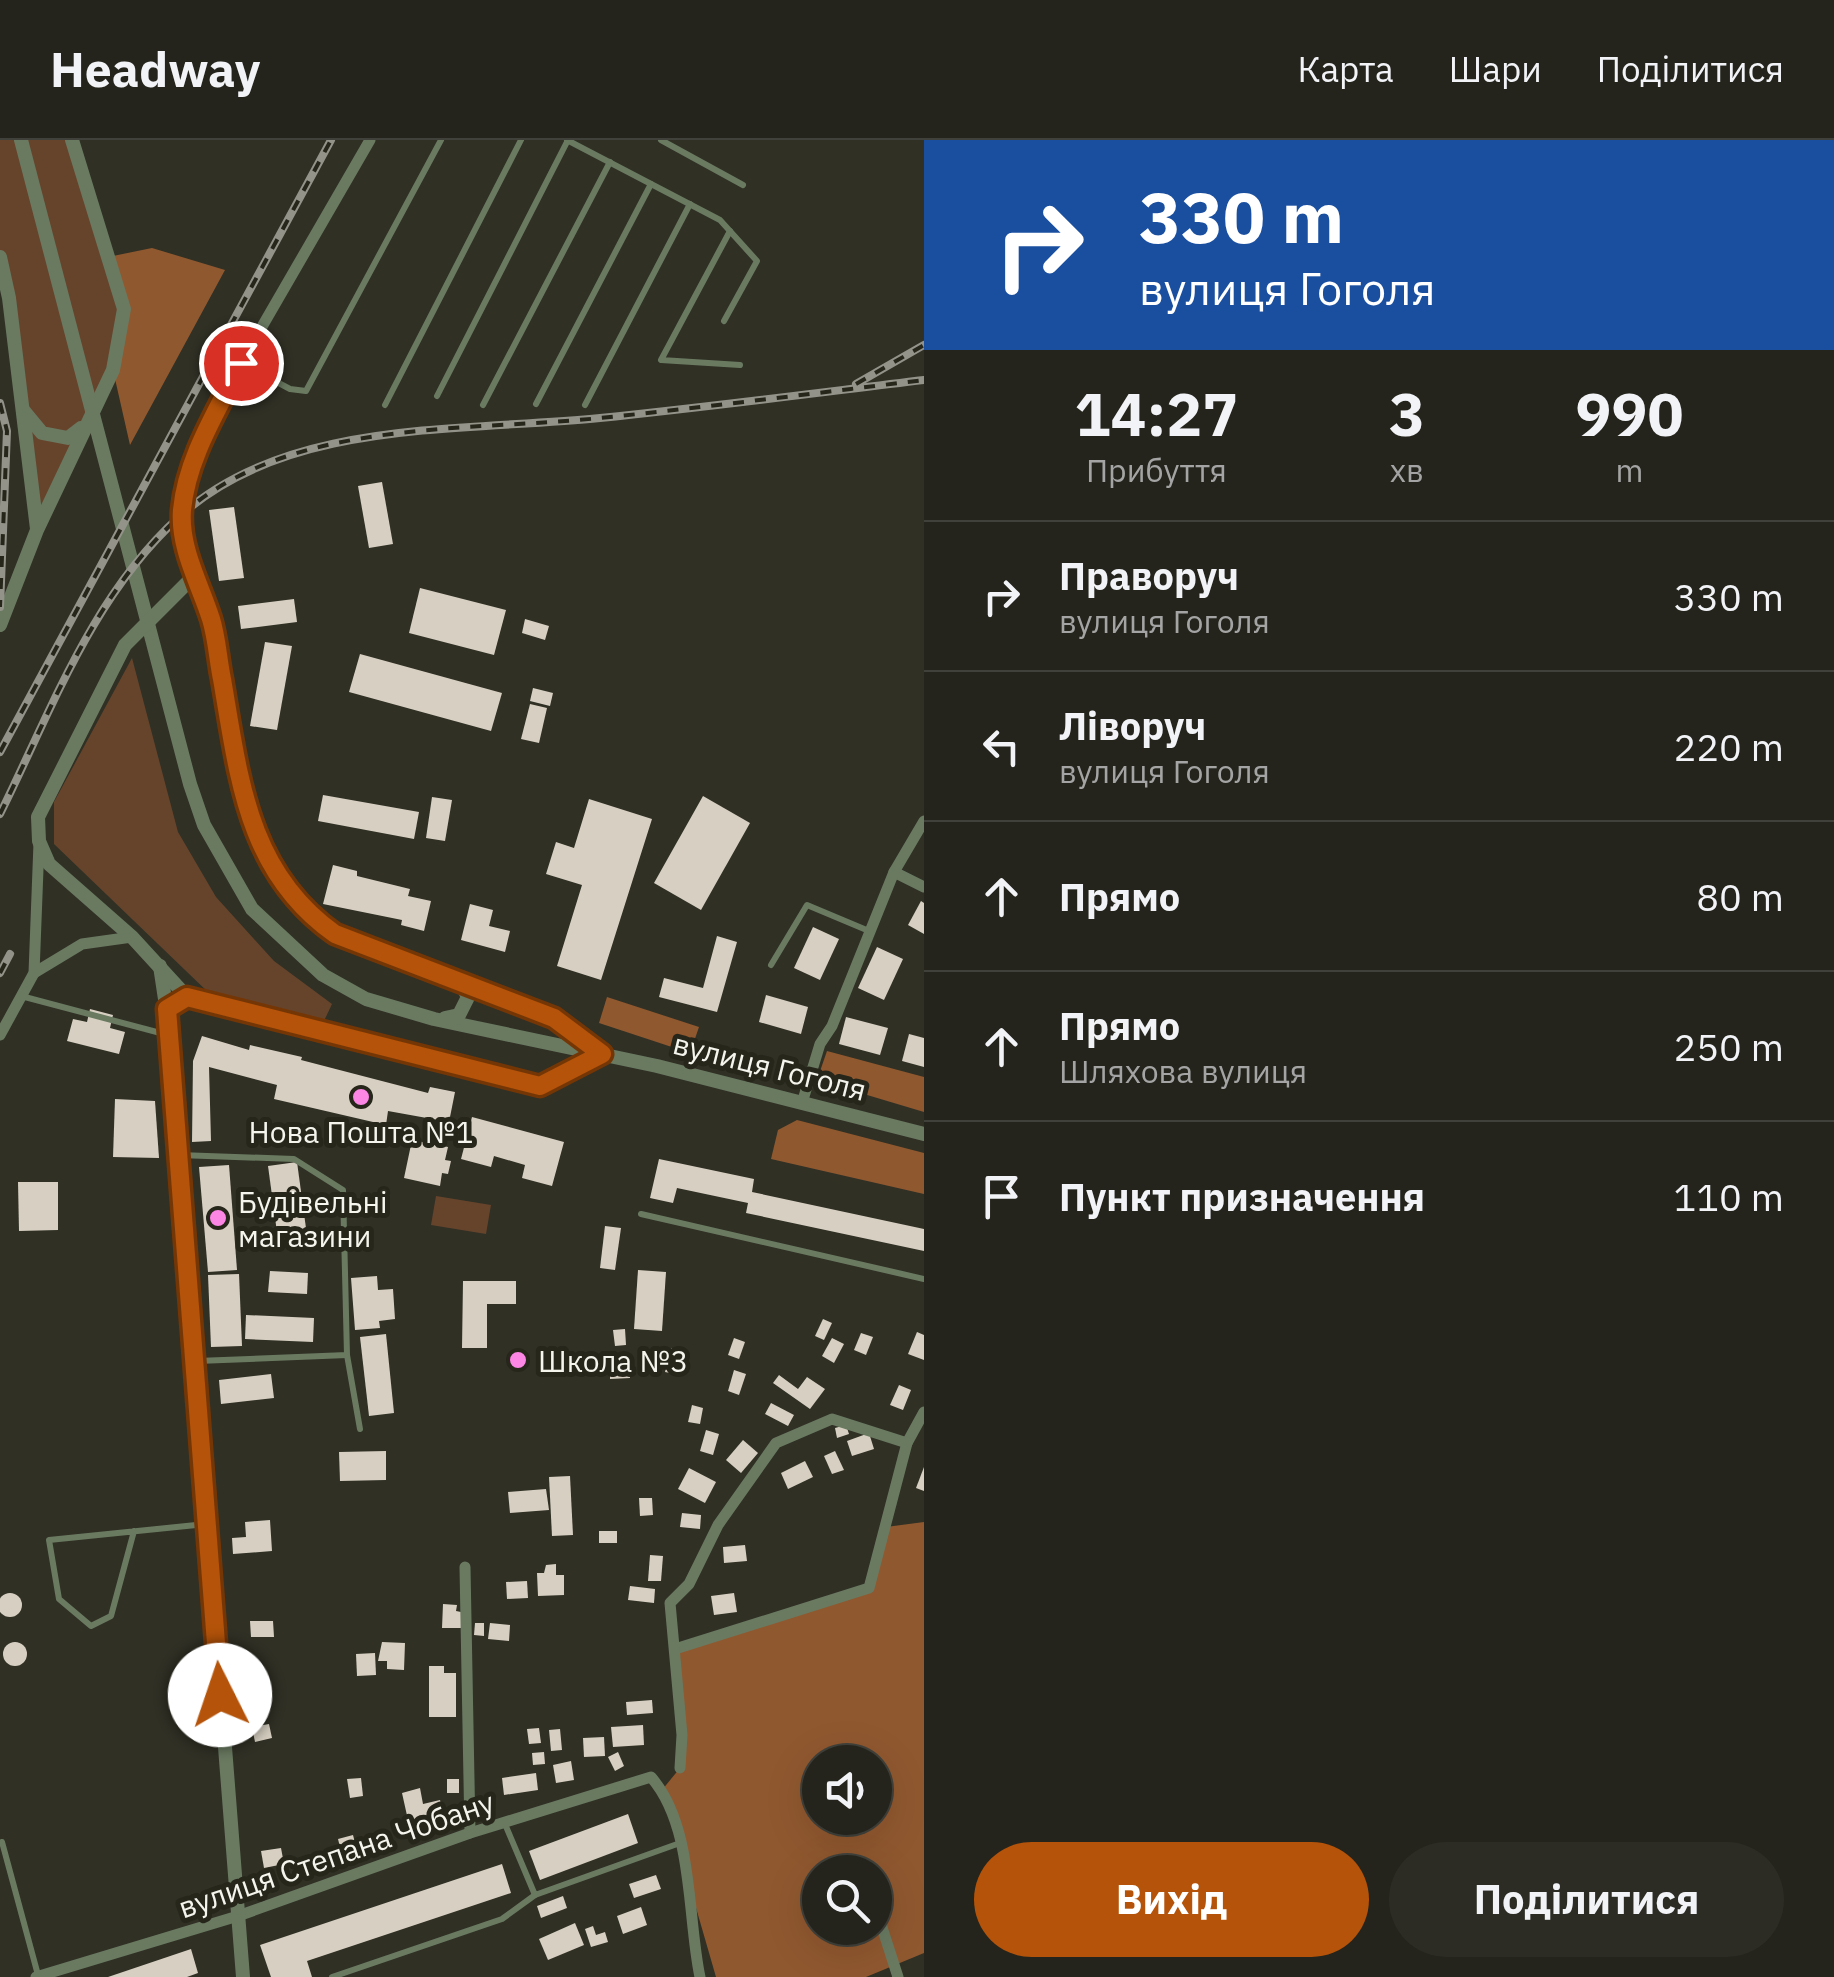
<!DOCTYPE html>
<html lang="uk">
<head>
<meta charset="utf-8">
<style>
	:root { --surface:#24241c; --page:#2c2c25; --text:#f1f3f6; --muted:#a3a4a3; --line:#41413b; --accent:#b45309 }
	body { margin:0; font-family:"IBM Plex Sans",sans-serif; background:var(--page); color:var(--text); height:100vh; display:flex; flex-direction:column; font-size:38px; white-space:nowrap }
	* { box-sizing:border-box; margin:0 }
	p { font-size:32px; color:var(--muted) }
	.icon { flex:none; width:55px; height:55px; fill:none; stroke:currentColor; stroke-width:2; stroke-linecap:round; stroke-linejoin:round }
	.map { position:relative; flex:1; overflow:hidden }
	.details { display:flex; flex-direction:column; background:var(--surface); width:910px }
	.details>* { flex:none }
	.hud { background:#1a4fa0; color:#fff; overflow:hidden }
	.controls { position:absolute; left:802px; top:1605px; display:grid; gap:20px }
	.controls a { display:grid; place-items:center; width:90px; height:90px; border-radius:50%; background:var(--surface); box-shadow:0 10px 40px #0002,0 0 0 2px var(--line); font-size:50px }
	.pin { position:absolute; display:grid; place-items:center; width:85px; height:85px; color:#fff; margin:-42px; border:5px solid #fff; border-radius:50%; box-shadow:0 2px 10px #0007 }
	.me { position:absolute; width:110px; margin:-55px; rotate:356deg; stroke-linejoin:round; filter:drop-shadow(0 0 8px #0008) }
	.turn { display:flex; align-items:center; gap:35px; height:210px; padding:0 50px; font-size:45px }
	.turn .icon { width:130px; height:130px; stroke-width:2.5 }
	.turn b { display:block; font-size:70px; line-height:85px }
	.eta { display:flex; justify-content:space-evenly; align-items:center; height:170px; text-align:center }
	.eta b { font-size:60px; font-weight:700; line-height:70px }
	.primary-button { display:flex; gap:20px; margin-top:auto; padding:20px 50px }
	.primary-button a { flex:1; height:115px; border-radius:60px; background:var(--accent); color:#fff; font-size:40px; font-weight:700; line-height:115px; text-align:center }
	.primary-button a+a { background:var(--page); color:var(--text) }
	ul { padding:0; list-style:none }
	li { display:flex; align-items:center; gap:30px; height:150px; padding:0 50px; border-top:2px solid var(--line) }
	li div { flex:1 }
	li b { display:block; font-size:38px }
	li em { font-style:normal }
	header { display:flex; align-items:center; gap:60px; box-sizing:border-box; height:140px; padding:0 50px; background:var(--surface); border-bottom:2px solid var(--line) }
	header strong { font-size:48px }
	nav { display:flex; gap:55px; margin-inline-start:auto; font-size:35px }
	main { display:flex; flex:1; min-height:0 }
	.map>svg:first-child { display:block }
</style>
</head>
<body>
<header>
<strong>Headway</strong>
<nav><a>Карта</a><a>Шари</a><a>Поділитися</a></nav>
</header>
<main>
<div class="map">
<svg width="924" height="1837" viewBox="0 0 924 1837">
	<rect width="100%" height="100%" fill="#303025"/>
	<g fill="#66442c">
		<path d="M0,0h72l52,169 -11,61 -76,160 -37,-273z"/>
		<path d="M132,518l46,174 38,65 58,64 58,43 -8,17 -113,-26 -157,-151v-42z"/>
		<path d="M436,1056l55,9 -5,29 -55,-9z"/>
	</g>
	<g fill="#90582f" fill-rule="evenodd">
		<path d="M152,108l73,22 -95,175 -17,-75 11,-61 -16,-52z"/>
		<path d="M607,857l92,30 -9,26 -91,-30z"/>
		<path d="M827,911l97,26v35l-107,-32z"/>
		<path d="M797,980l127,33v41l-153,-35 7,-29z"/>
		<path d="M924,1382v431l-58,24h-150l-54,-187 18,-22 -5,-119 194,-61 17,-61zM820,1622h55v56h-55zM820,1732h55v56h-55z"/>
	</g>
	<g fill="#d7d0c2">
		<path d="M382,342l11,62 -24,4 -11,-62z"/>
		<path d="M234,367l10,71 -25,3 -10,-71z"/>
		<path d="M420,448l86,22 -12,45 -85,-22z"/>
		<path d="M294,459l3,23 -56,7 -3,-23z"/>
		<path d="M525,479l24,7 -4,14 -23,-7z"/>
		<path d="M265,502l27,4 -15,84 -27,-4z"/>
		<path d="M360,514l142,39 -11,38 -142,-39z"/>
		<path d="M533,548l20,5 -3,13 -20,-5z"/>
		<path d="M530,564l17,4 -8,35 -18,-4z"/>
		<path d="M323,655l96,17 -5,27 -96,-18z"/>
		<path d="M703,656l47,27 -49,87 -47,-27z"/>
		<path d="M432,657l20,3 -7,41 -19,-3z"/>
		<path d="M589,659l63,20 -51,161 -44,-14 25,-81 -36,-11 10,-32 18,6z"/>
		<path d="M333,725l24,6v5l53,13 -2,7 23,5 -7,30 -23,-6 1,-5 -79,-16z"/>
		<path d="M921,761l3,2v31l-16,-9z"/>
		<path d="M470,764l23,6 -4,16 21,5 -5,21 -44,-12z"/>
		<path d="M813,787l26,12 -19,41 -26,-12z"/>
		<path d="M717,796l20,6 -20,70 -58,-15 5,-19 39,10z"/>
		<path d="M877,807l26,12 -19,41 -26,-12z"/>
		<path d="M766,855l42,12 -7,27 -42,-12z"/>
		<path d="M90,869l23,6 -3,13 15,4 -6,22 -52,-13 6,-22 14,3z"/>
		<path d="M846,877l42,11 -8,27 -41,-11z"/>
		<path d="M909,894l15,4v29l-22,-6z"/>
		<path d="M202,896l47,14 1,-5 52,12 -1,3 127,33 2,-6 25,5 -6,30 -61,-11 -2,14 -112,-26 3,-14 -68,-18 2,74 -19,1 1,-81z"/>
		<path d="M115,959l40,2 4,57 -46,-1z"/>
		<path d="M472,977l92,25 -12,44 -30,-8 3,-13 -31,-9 -3,11 -30,-8z"/>
		<path d="M412,1000l36,7 -3,13 6,1 -3,13 -6,-1 -2,13 -36,-8z"/>
		<path d="M659,1019l95,20 -2,13 172,37v22l-178,-38 2,-10 -71,-15 -4,15 -23,-5z"/>
		<path d="M297,1022l11,81 -29,4 -11,-81z"/>
		<path d="M229,1025l8,105 -29,2 -9,-105z"/>
		<path d="M18,1042h40v48l-39,1z"/>
		<path d="M605,1086l16,2 -6,42 -15,-2z"/>
		<path d="M638,1130l28,2 -4,59 -28,-2z"/>
		<path d="M270,1131l38,2 -1,21 -39,-2z"/>
		<path d="M239,1134l3,72 -31,1 -3,-72z"/>
		<path d="M377,1136l1,14 15,-1 2,30 -16,2 1,7 -25,2 -4,-52z"/>
		<path d="M463,1141h53v23h-29v44h-25z"/>
		<path d="M246,1175l68,3 -1,24 -68,-3z"/>
		<path d="M823,1179l9,4 -8,17 -9,-4z"/>
		<path d="M625,1189l1,16 -11,1 -2,-16z"/>
		<path d="M917,1192l7,3v25l-16,-6z"/>
		<path d="M861,1193l12,4 -7,18 -12,-5z"/>
		<path d="M386,1194l8,79 -25,3 -9,-79z"/>
		<path d="M734,1198l11,4 -6,17 -11,-4z"/>
		<path d="M832,1198l12,6 -10,19 -12,-7z"/>
		<path d="M671,1208l15,3 -5,24 -16,-3z"/>
		<path d="M610,1221h19l1,17 -20,1z"/>
		<path d="M734,1230l12,4 -7,21 -11,-4z"/>
		<path d="M271,1234l3,24 -53,6 -2,-24z"/>
		<path d="M779,1235l19,14 9,-12 18,12 -15,20 -37,-26z"/>
		<path d="M899,1245l12,5 -8,20 -13,-5z"/>
		<path d="M771,1263l23,12 -6,11 -23,-12z"/>
		<path d="M692,1265l11,3 -3,16 -12,-2z"/>
		<path d="M846,1285l3,9 -12,4 -2,-10z"/>
		<path d="M706,1290l13,4 -6,21 -13,-4z"/>
		<path d="M869,1293l5,16 -22,7 -5,-15z"/>
		<path d="M743,1300l15,13 -17,20 -15,-13z"/>
		<path d="M386,1311v29l-46,1 -1,-29z"/>
		<path d="M835,1311l9,19 -12,4 -8,-18z"/>
		<path d="M805,1321l8,16 -25,12 -7,-16z"/>
		<path d="M924,1327v24l-8,-3z"/>
		<path d="M689,1328l27,14 -11,21 -27,-14z"/>
		<path d="M570,1336l3,59 -21,1 -3,-59z"/>
		<path d="M546,1349l3,21 -39,3 -2,-21z"/>
		<path d="M639,1358h13l1,17 -13,1z"/>
		<path d="M682,1373l19,2 -1,14 -20,-2z"/>
		<path d="M270,1380l2,31 -39,3 -1,-16 14,-1 -1,-15z"/>
		<rect x="599" y="1391" width="18" height="12"/>
		<path d="M745,1405l2,16 -23,2 -1,-16z"/>
		<path d="M650,1415l13,1 -2,25h-13z"/>
		<path d="M556,1424v11h8v20l-26,1 -1,-23h7l2,-8z"/>
		<path d="M527,1441l1,17 -21,1 -1,-17z"/>
		<path d="M630,1446l25,3 -1,14 -26,-3z"/>
		<path d="M734,1453l3,19 -23,3 -3,-19z"/>
		<circle cx="10" cy="1465" r="12"/>
		<path d="M443,1464l14,1 -1,6 5,1v16h-19z"/>
		<path d="M250,1481h23l1,16h-23z"/>
		<path d="M475,1483h9v13l-10,-1z"/>
		<path d="M490,1483l20,2 -1,16 -21,-2z"/>
		<circle cx="15" cy="1514" r="12"/>
		<path d="M382,1502l23,1 -1,27 -17,-1v-8h-9z"/>
		<path d="M375,1513l1,22 -19,1 -1,-22z"/>
		<path d="M429,1526h15v7h12v44h-27z"/>
		<path d="M652,1560l1,13 -26,2 -1,-13z"/>
		<path d="M269,1584l3,14 -17,4 -3,-15z"/>
		<path d="M643,1585l1,20 -31,2 -2,-20z"/>
		<path d="M539,1588l2,15 -12,1 -2,-15z"/>
		<path d="M560,1589l2,21 -11,1 -2,-21z"/>
		<path d="M604,1597l1,19 -21,1 -1,-19z"/>
		<path d="M544,1612l1,12 -12,1 -1,-12z"/>
		<path d="M618,1612l6,14 -9,5 -7,-14z"/>
		<path d="M571,1621l3,19 -18,3 -3,-18z"/>
		<path d="M536,1633l2,17 -34,5 -2,-17z"/>
		<path d="M361,1638l2,18 -13,2 -3,-19z"/>
		<rect x="447" y="1639" width="12" height="14"/>
		<path d="M420,1648l3,16 17,-4 4,16 -23,6v14l-9,2 -10,-45z"/>
		<path d="M628,1674l10,29 -98,37 -11,-29z"/>
		<path d="M353,1695l4,16 -15,4 -4,-16z"/>
		<path d="M281,1708l3,16 -20,4 -3,-17z"/>
		<path d="M502,1724l9,29 -204,68 5,16h-41l-11,-32z"/>
		<path d="M656,1735l5,14 -27,9 -5,-14z"/>
		<path d="M563,1756l4,12 -26,10 -4,-12z"/>
		<path d="M641,1767l6,18 -24,9 -6,-18z"/>
		<path d="M575,1783l9,22 -36,15 -9,-21z"/>
		<path d="M593,1786l3,9 9,-3 3,10 -17,5 -6,-18z"/>
		<path d="M191,1809l7,24 -11,4h-79z"/>
	</g>
	<g fill="none" stroke-linecap="round" stroke-linejoin="round">
		<g stroke="#6a7a61" stroke-width="6">
			<path d="M567,0l153,80 37,41 -33,60"/>
			<path d="M661,0l82,45"/>
			<path d="M730,91l-69,129 79,5"/>
			<path d="M241,223l49,26 16,2 135,-251"/>
			<path d="M437,256l131,-256"/>
			<path d="M536,264l115,-220"/>
			<path d="M385,265l136,-265"/>
			<path d="M483,265l127,-243"/>
			<path d="M585,265l105,-201"/>
			<path d="M771,825l36,-60 62,26"/>
			<path d="M21,856l147,39"/>
			<path d="M179,1015l115,4 49,31 4,165 -150,6"/>
			<path d="M641,1074l283,65"/>
			<path d="M347,1215l13,74"/>
			<path d="M134,1391l-23,85 -20,10 -32,-27 -10,-59 157,-16"/>
			<path d="M505,1684l30,71 145,-52"/>
			<path d="M2,1702l36,133"/>
			<path d="M332,1837l170,-58 33,-24"/>
		</g>
		<g stroke="#6a7a61" stroke-width="11">
			<path d="M193,437l-11,-63 8,-47 51,-104 129,-223"/>
			<path d="M894,732l30,15"/>
			<path d="M34,833l48,-29 50,-7"/>
			<path d="M0,895l34,-62 5,-130"/>
			<path d="M802,963l18,-59 12,-18 62,-154 30,-51"/>
			<path d="M465,1427l5,266"/>
			<path d="M675,1509l194,-61 38,-145 17,-31"/>
			<path d="M680,1628l2,-33 -12,-132 19,-19 29,-59 58,-82 56,-24 75,24"/>
			<path d="M878,1775l20,62"/>
			<path d="M36,1837l202,-61 232,-83 181,-56c43,49 36,139 49,200"/>
		</g>
		<g stroke="#6a7a61" stroke-width="14">
			<path d="M21,0l169,644 14,41 48,84 71,66 43,24 68,20 223,47 267,68"/>
			<path d="M0,117l9,41 28,231"/>
			<path d="M23,270l19,23 26,5 13,-10"/>
			<path d="M0,485l37,-95 76,-160 11,-61 -52,-169"/>
			<path d="M160,826l8,53 75,958"/>
			<path d="M187,857l-55,-60 -83,-73 -10,-23 -1,-24 87,-172 68,-68 18,43 33,185 20,49 24,36 21,26 26,18 219,84 43,33"/>
			<path d="M180,861l7,-4 353,89 63,-31"/>
			<path d="M445,878l14,-3 9,-18 -9,-18"/>
		</g>
		<defs>
			<g id="rail">
				<path d="M856,244l68,-39"/>
				<path d="M0,263l7,28 -7,176"/>
				<path d="M0,612l331,-612"/>
				<path d="M0,674c51,-103 92,-218 179,-297 108,-99 285,-85 421,-99 108,-11 216,-25 324,-38"/>
				<path d="M0,833l10,-19"/>
			</g>
		</defs>
		<use href="#rail" stroke="#93938a" stroke-width="8"/>
		<use href="#rail" stroke="#27261b" stroke-width="4" stroke-dasharray="11" stroke-linecap="butt"/>
	</g>
	<g fill="none" stroke-linecap="round" stroke-linejoin="round">
		<defs>
			<path id="route" d="M220,1555l-53,-686 20,-12 353,89 62,-32 -48,-36 -219,-84c-88,-62 -96,-157 -113,-255 -4,-19 -5,-41 -11,-60 -11,-35 -32,-71 -29,-109 5,-53 36,-100 59,-147"/>
		</defs>
		<use href="#route" stroke="#753606" stroke-width="25"/>
		<use href="#route" stroke="#b45309" stroke-width="18"/>
	</g>
	<g fill="#fc86e3" stroke="#27261b" stroke-width="4">
		<circle cx="361" cy="957" r="10"/>
		<circle cx="218" cy="1078" r="10"/>
		<circle cx="518" cy="1220" r="10"/>
	</g>
	<g text-anchor="middle" dominant-baseline="central" stroke-width="10" stroke-linejoin="round" paint-order="stroke">
		<g font-size="30" fill="#f5f5ed" stroke="#27261b">
			<text transform="translate(770 926) rotate(14)">вулиця Гоголя</text>
			<text transform="translate(336 1714) rotate(-19)">вулиця Степана Чобану</text>
		</g>
		<g font-size="30" fill="#f5f5ed" stroke="#27261b" text-anchor="start">
			<text x="361" y="991" text-anchor="middle">Нова Пошта №1</text>
			<text x="238" y="1061">Будівельні<tspan x="238" dy="34">магазини</tspan></text>
			<text x="538" y="1220">Школа №3</text>
		</g>
	</g>
</svg>
<div class="controls">
<a><svg class="icon" aria-label="sound" viewBox="0 0 24 24"><path d="M4 9h4l5-4v14l-5-4H4zM17 9q2 3 0 6"/></svg></a>
<a><svg class="icon" aria-label="search" viewBox="0 0 24 24"><circle cx="10" cy="10" r="6"/><path d="M15 15l6 6"/></svg></a>
</div>
<div class="pin" style="left:241px;top:223px;background:#d93025"><svg class="icon" aria-label="arrive" viewBox="0 0 24 24"><path d="M6 21V4h12l-3 4 3 4H6"/></svg></div>
<svg class="me" style="left:220px;top:1555px" viewBox="-20 -20 40 40"><circle r="19" fill="#fff"/><path d="M0-13L10 11 0 6-10 11z" fill="#b45309"/></svg>
</div>
<section class="details">
<div class="hud">
<div class="turn"><svg class="icon" aria-label="right" viewBox="0 0 24 24"><path d="M7 20v-9h11M14 6l5 5-5 5"/></svg><div><b>330 m</b>вулиця Гоголя</div></div>
</div>
<div class="eta">
<div><b>14:27</b><p>Прибуття</p></div>
<div><b>3</b><p>хв</p></div>
<div><b>990</b><p>m</p></div>
</div>
<ul>
<li><svg class="icon" aria-label="right" viewBox="0 0 24 24"><path d="M7 20v-9h11M14 6l5 5-5 5"/></svg><div><b>Праворуч</b><p>вулиця Гоголя</p></div><em>330 m</em></li>
<li><svg class="icon" aria-label="left" viewBox="0 0 24 24"><path d="M17 20v-9H6M10 6l-5 5 5 5"/></svg><div><b>Ліворуч</b><p>вулиця Гоголя</p></div><em>220 m</em></li>
<li><svg class="icon" aria-label="ahead" viewBox="0 0 24 24"><path d="M12 20V5M6 11l6-6 6 6"/></svg><div><b>Прямо</b></div><em>80 m</em></li>
<li><svg class="icon" aria-label="ahead" viewBox="0 0 24 24"><path d="M12 20V5M6 11l6-6 6 6"/></svg><div><b>Прямо</b><p>Шляхова вулиця</p></div><em>250 m</em></li>
<li><svg class="icon" aria-label="arrive" viewBox="0 0 24 24"><path d="M6 21V4h12l-3 4 3 4H6"/></svg><div><b>Пункт призначення</b></div><em>110 m</em></li>
</ul>
<div class="primary-button"><a>Вихід</a><a>Поділитися</a></div>
</section>
</main>
</body>
</html>
